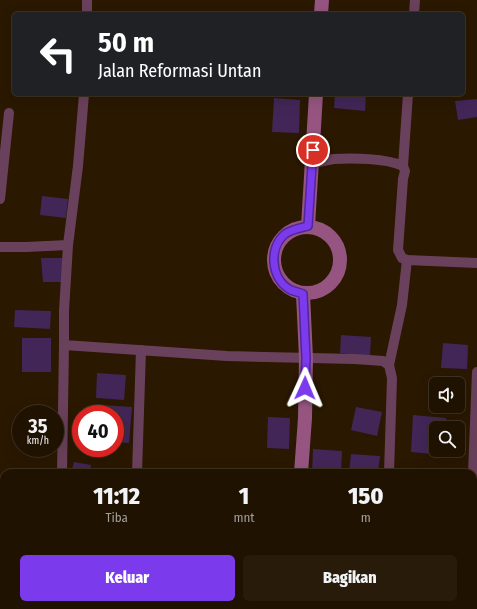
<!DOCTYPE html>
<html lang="id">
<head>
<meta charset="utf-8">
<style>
	:root { --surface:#201200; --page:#281b0a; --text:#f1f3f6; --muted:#a29e99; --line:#3d3222; --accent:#7c3aed }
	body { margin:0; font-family:"Fira Sans Condensed",sans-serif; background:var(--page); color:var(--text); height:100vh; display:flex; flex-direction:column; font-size:15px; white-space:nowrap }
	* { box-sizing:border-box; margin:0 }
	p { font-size:13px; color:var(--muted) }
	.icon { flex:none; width:22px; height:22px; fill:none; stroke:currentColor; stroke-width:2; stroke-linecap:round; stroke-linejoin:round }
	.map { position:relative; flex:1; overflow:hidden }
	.panel { position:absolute; left:0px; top:469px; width:477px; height:140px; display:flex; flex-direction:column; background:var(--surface); border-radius:12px 12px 0 0; box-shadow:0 4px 16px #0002,0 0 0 1px var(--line) }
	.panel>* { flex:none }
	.guide { position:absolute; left:12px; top:12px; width:453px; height:84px; border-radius:6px; box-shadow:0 4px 16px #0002,0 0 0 1px var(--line); background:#202124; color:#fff; overflow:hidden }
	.tools { position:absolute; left:429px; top:377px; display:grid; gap:8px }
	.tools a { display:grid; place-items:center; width:36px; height:36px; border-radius:6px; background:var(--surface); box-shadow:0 4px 16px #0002,0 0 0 1px var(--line); font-size:20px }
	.speed { position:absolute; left:12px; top:405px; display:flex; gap:8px; font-size:20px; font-weight:700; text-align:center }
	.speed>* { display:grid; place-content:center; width:52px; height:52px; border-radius:50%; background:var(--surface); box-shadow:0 4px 16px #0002,0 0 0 1px var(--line); line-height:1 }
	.speed small { font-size:10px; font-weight:400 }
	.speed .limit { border:6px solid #d22; background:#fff; color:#111 }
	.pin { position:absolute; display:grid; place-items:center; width:34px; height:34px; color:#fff; margin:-17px; border:2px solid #fff; border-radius:50%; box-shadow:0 1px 4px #0007 }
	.me { position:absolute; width:44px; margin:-22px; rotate:1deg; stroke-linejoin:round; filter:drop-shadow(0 0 3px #0008) }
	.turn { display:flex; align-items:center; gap:14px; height:84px; padding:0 20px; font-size:18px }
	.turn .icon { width:52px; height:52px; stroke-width:2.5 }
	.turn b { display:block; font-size:28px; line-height:34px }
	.eta { display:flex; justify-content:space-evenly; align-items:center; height:68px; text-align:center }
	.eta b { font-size:24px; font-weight:800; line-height:28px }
	.primary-button { display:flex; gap:8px; margin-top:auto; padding:8px 20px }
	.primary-button a { flex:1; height:46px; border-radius:6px; background:var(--accent); color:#fff; font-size:16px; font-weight:800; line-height:46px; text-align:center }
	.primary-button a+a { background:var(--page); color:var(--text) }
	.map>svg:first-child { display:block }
</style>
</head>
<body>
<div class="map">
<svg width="477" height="609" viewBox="0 0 477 609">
	<rect width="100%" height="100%" fill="#2a1800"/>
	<g fill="#422657">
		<path d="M335,94h31l-1,17 -31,-3z"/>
		<path d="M274,98l26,2 -1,33 -27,-1z"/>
		<path d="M477,99v18l-19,3 -3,-19z"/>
		<path d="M42,196l26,3 -2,19 -26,-3z"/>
		<path d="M41,258h23l1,24h-22z"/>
		<path d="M15,310l36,1 -1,18 -36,-2z"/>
		<path d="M341,335l30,2 -1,19 -30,-3z"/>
		<rect x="22" y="338" width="29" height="34"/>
		<path d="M443,343l25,2 -1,24 -26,-1z"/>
		<path d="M97,373l29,2 -2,25 -28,-2z"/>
		<path d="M102,405l30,2 -3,36 -14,-1v-28h-13z"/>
		<path d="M356,407l26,5 -5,24 -26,-6z"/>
		<path d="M413,415l33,3v10h-10v22h8v5l-33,-3z"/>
		<path d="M268,417l22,1 -1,31 -22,-1z"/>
		<path d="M313,449l29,2 -1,22h-29z"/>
		<path d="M351,454l29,2 -2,17h-29z"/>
		<path d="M74,462l17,3 -1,8h-19z"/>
		<path d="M258,605h25v4h-26z"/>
	</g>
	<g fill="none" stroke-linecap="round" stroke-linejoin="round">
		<g stroke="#6a415c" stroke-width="10">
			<path d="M87,0v14"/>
			<path d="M414,14l1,-14"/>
			<path d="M84,94l-6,72 -10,79 -4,66v34l163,11 128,3 28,2 6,4 3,13 -3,95"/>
			<path d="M312,164c7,-2 14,-4 22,-5 18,-1 52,-1 69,7l2,5 -2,8 -5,71 4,8 5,2 70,3"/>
			<path d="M403,166l5,-72"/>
			<path d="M0,199l9,-86"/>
			<path d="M0,247h26l42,-2"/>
			<path d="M389,365l13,-60 5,-45"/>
			<path d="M62,473l2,-128"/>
			<path d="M137,473l4,-123"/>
			<path d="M473,473l4,-101"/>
			<path d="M130,609v-4"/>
			<path d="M384,609v-4"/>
			<path d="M468,609v-4"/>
		</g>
		<g stroke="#955580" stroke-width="14">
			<path d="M321,14l1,-14"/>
			<path d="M308,226l8,-132"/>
			<circle cx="307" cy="260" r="33"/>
			<path d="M301,473l4,-55 1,-60 -3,-64"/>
			<path d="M292,609v-4"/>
		</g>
	</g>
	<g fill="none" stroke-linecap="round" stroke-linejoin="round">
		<defs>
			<path id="route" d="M305,388l1,-30 -3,-64c-4,-2 -8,-2 -12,-4 -20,-10 -23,-42 -6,-56 7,-5 15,-6 23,-8l5,-76"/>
		</defs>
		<use href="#route" stroke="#51269a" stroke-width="10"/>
		<use href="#route" stroke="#7c3aed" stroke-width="7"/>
	</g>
</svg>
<div class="tools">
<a><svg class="icon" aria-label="sound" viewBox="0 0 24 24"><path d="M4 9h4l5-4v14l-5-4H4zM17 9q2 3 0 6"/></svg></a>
<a><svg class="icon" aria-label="search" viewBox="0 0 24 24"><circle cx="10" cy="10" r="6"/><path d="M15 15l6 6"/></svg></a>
</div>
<div class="speed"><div>35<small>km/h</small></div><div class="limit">40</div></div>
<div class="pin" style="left:313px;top:150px;background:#d93025"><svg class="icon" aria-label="arrive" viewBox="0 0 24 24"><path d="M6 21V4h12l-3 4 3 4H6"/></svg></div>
<svg class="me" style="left:305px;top:388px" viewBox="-20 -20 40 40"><path d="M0-17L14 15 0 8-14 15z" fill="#7c3aed" stroke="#fff" stroke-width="4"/></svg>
<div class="guide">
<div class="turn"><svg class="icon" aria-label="left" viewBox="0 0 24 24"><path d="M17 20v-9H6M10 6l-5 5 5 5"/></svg><div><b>50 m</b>Jalan Reformasi Untan</div></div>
</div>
<section class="panel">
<div class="eta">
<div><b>11:12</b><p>Tiba</p></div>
<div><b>1</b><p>mnt</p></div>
<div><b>150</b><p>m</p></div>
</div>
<div class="primary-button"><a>Keluar</a><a>Bagikan</a></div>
</section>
</div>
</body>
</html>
